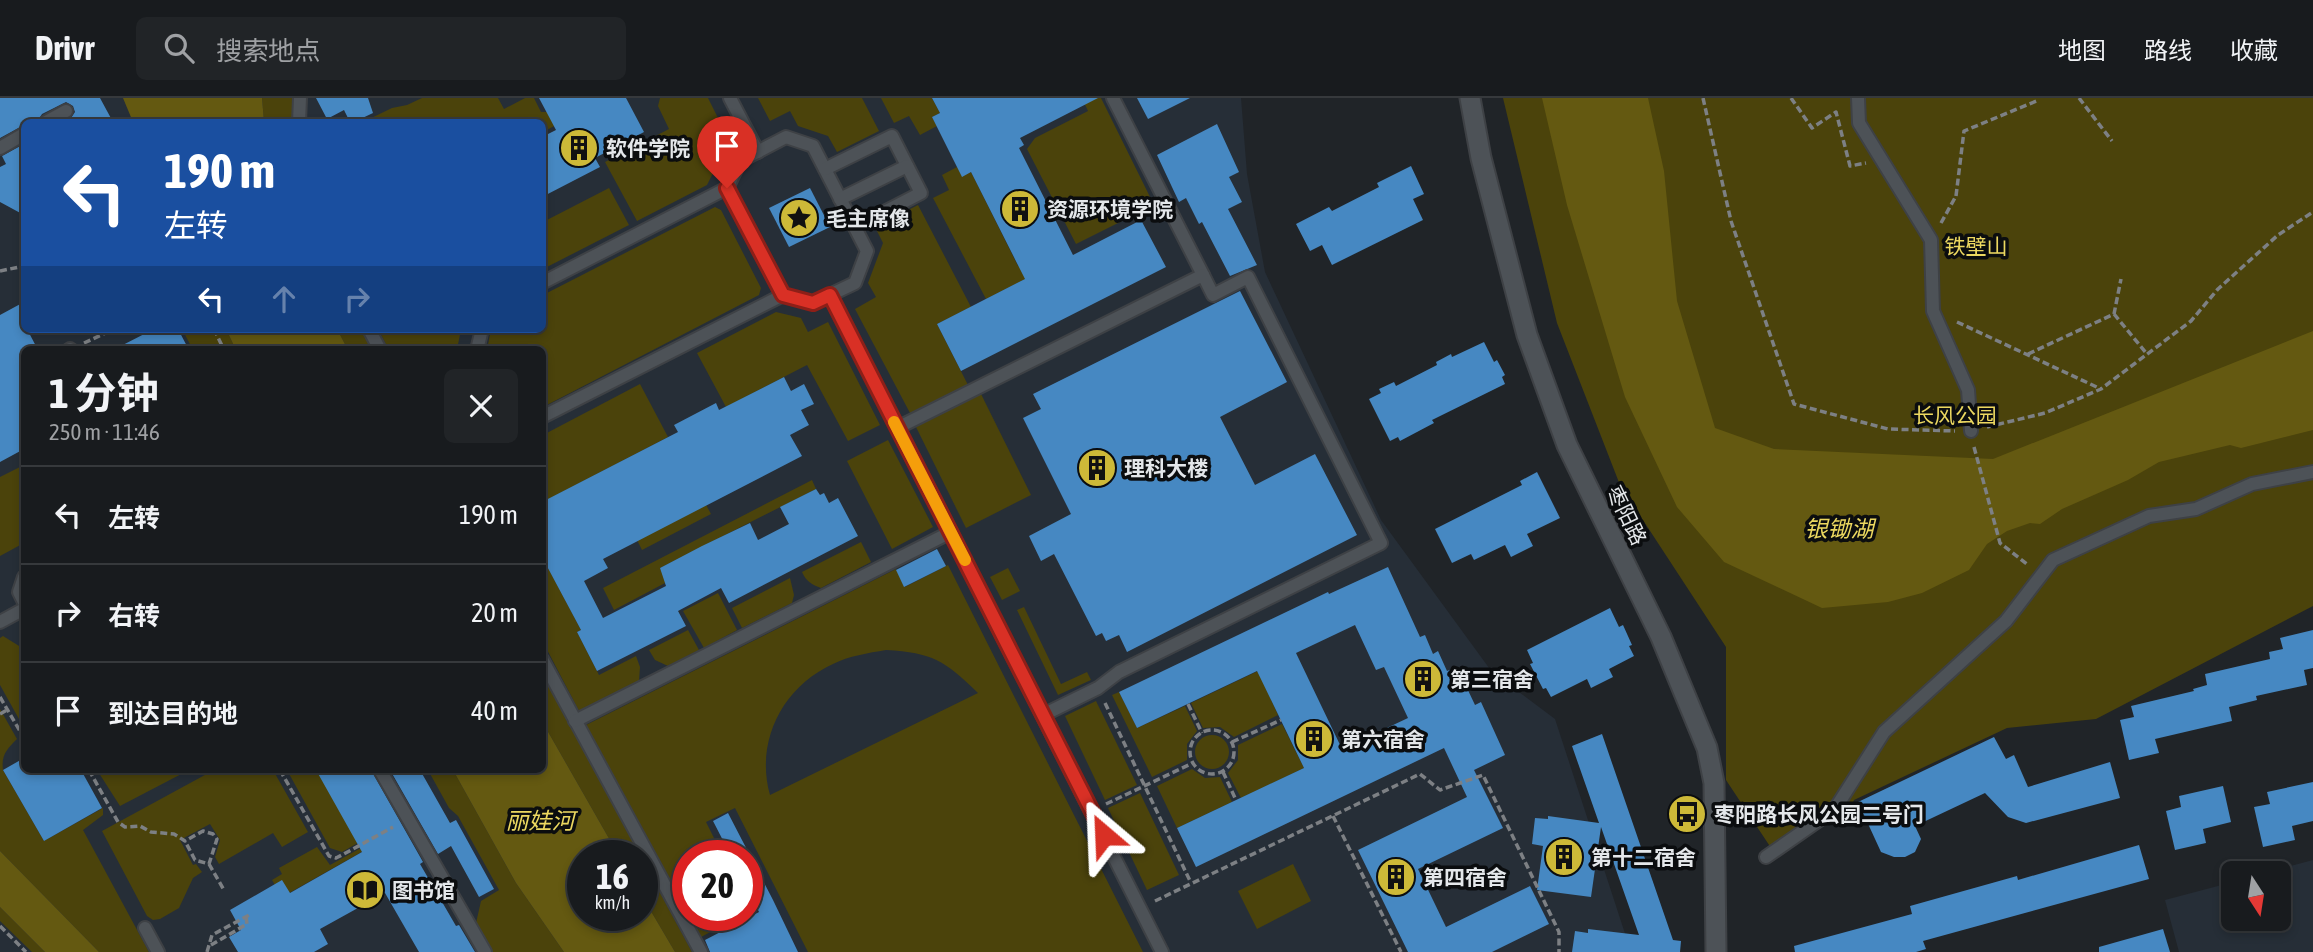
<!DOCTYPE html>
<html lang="zh">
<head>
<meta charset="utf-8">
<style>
	:root { --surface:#181b1e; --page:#212427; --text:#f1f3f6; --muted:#9fa1a4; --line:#36393c }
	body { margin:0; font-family:"Asap Condensed","Noto Sans SC",sans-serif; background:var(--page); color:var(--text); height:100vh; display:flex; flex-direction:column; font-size:26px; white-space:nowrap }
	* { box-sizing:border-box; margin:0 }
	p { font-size:23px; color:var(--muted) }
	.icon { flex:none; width:38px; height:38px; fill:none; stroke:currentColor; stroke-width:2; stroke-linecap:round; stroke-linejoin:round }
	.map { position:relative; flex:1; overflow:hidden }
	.side { position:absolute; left:21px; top:248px; width:525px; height:427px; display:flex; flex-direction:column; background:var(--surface); border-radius:10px; box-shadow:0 4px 10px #0003,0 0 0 2px var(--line) }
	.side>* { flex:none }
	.banner { position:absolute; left:21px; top:21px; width:525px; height:214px; border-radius:10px; box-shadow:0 4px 10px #0003,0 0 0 2px var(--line); background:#1a4fa0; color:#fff; overflow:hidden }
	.needle { width:46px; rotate:168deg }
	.fabs { position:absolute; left:2221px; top:763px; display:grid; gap:14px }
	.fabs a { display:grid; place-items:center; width:70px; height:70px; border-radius:10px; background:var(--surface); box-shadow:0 4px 10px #0003,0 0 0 2px var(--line); font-size:35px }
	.speed { position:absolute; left:567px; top:742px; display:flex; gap:14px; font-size:35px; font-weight:700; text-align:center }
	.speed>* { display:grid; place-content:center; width:91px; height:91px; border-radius:50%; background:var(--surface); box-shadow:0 4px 10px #0003,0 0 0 2px var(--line); line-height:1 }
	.speed small { font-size:18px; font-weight:400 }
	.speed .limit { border:10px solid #d22; background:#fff; color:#111 }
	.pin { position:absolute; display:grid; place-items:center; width:60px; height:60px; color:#fff; margin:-72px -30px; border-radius:50% 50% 50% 0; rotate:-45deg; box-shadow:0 0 7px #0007 }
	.pin .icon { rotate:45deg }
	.me { position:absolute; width:77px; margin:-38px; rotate:334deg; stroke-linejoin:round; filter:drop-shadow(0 0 5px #0008) }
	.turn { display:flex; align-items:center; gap:24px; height:147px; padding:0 28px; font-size:32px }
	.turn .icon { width:91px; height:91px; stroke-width:2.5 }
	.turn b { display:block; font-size:49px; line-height:60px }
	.lanes { display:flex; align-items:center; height:66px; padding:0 28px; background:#0003; justify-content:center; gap:35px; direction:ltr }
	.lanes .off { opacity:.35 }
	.round { display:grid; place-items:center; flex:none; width:74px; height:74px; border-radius:10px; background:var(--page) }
	.head { display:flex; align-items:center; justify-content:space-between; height:119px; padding:0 28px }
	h1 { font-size:42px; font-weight:700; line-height:52px }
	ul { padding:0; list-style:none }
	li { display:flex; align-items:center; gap:21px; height:98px; padding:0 28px; border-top:2px solid var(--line) }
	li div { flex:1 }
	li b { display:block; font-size:26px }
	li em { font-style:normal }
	header { display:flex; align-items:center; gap:42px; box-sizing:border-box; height:98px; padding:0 35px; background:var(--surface); border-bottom:2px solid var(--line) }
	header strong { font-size:33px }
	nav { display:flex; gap:38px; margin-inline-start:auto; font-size:24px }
	.search { width:490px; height:63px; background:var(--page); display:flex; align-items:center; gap:18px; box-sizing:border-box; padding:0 24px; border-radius:10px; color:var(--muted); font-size:26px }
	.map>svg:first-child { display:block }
</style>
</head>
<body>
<header>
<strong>Drivr</strong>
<div class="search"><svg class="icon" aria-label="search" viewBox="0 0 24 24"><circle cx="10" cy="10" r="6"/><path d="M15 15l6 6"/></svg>搜索地点</div>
<nav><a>地图</a><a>路线</a><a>收藏</a></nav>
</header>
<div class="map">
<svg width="2313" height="854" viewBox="0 0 2313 854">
	<rect width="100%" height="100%" fill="#202428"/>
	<g fill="#262e37" fill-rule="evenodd">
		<path d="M0,0h1241l6,76 18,98 116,248 111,152 63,47 76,233h-1631zM24,24h518v207h-518zM24,252h518v420h-518zM583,758h59v59h-59zM688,758h59v59h-59z"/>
		<path d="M2313,762v92h-134l-14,-52 68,-18v37h45v-46h-14z"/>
	</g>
	<g fill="#4b430b" fill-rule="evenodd">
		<path d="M262,0h31l-1,24h-28z"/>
		<path d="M422,0h76l6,11 21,-11h9l7,14h9l57,-14 -64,34 -1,-10h-179l29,-14 15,-3z"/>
		<path d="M660,0h48l21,42 -16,8 6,13 -12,24 -70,36 -32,-59 64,-33 -11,-23z"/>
		<path d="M758,0h104l17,33 -42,21 -9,-16 -30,-10 -8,-15 -20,10z"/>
		<path d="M881,0h51l8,15 -8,4 5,9 -17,9 -11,-19 -15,7z"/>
		<path d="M1082,0h19l53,107 -78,39 -49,-95 8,-11 53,-27z"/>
		<path d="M1503,0h810v508l-217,113 -89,9 -153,72 -3,7 -74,50 -51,-77v-133l-106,-162 -63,-162z"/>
		<path d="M957,69l5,9 9,-4 47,94 19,7 -51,26 -53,-101 16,-8 -7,-15z"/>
		<path d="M609,90l20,37 -86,44v-47z"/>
		<path d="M918,107l53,102 -34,17 31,61 -58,28 -55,-104 21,-12 -8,-14 15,-40 -8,-16z"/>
		<path d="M715,109l6,3 40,78 -2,7 -216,112 -1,-57h-55l4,-21h51l1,-34z"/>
		<path d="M776,214l25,6 7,14 20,-10 52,103 -32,16 -41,-76 -81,42 -29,-54z"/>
		<path d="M182,231h44l10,21h-43z"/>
		<path d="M337,231h25l10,21h-24z"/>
		<path d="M378,231h83l-4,21h-68z"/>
		<path d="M640,286l28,53 -125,65v-67z"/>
		<path d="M981,296l50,101 -65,33 -50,-101z"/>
		<path d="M888,342l45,87 -41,22 -45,-88z"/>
		<path d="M24,367v78l-24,13v-79z"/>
		<path d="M812,382l4,9 -156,79 7,14 -53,28 -11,-22z"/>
		<path d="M704,403l7,13 -69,36 -7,-14z"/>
		<path d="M861,444l10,20 -50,26c-9,-3 -15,-7 -19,-16z"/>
		<path d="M545,464l36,68 -4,2 22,43 37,-19 4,11 -1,14 -60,30 -36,-69 -1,-79z"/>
		<path d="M948,467l195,387h-335l-73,-144 -29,14 17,34h-35v56l-102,-187 310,-156 9,18zM886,552c47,3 58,10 92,43l-208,102c-15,-53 12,-108 63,-131 16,-8 35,-11 53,-14z"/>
		<path d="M1008,470l12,23 -18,9 -12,-23z"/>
		<path d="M790,480l4,17 -2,8 -50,25 -10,-20z"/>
		<path d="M718,495l19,37 -33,18 -21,-37z"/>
		<path d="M1024,509l37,77 26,-12 4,8 -33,15 -41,-85z"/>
		<path d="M688,532l11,20 -31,16 -13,-6 -6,-10z"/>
		<path d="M3,538l21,13v79l-24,-43v-47z"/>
		<path d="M1258,573l20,44 -44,22 -14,-10 -17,1 -12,-25z"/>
		<path d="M542,574l99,184h-22l-76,-133z"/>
		<path d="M1119,594l18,36 48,-22 12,25 -10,13v16l-35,17 -40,-82z"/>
		<path d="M1096,603l41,84 -32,15 -40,-84z"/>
		<path d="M0,611l17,30c-10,10 -16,16 -14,31l41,71 59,-33v7l-20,15 66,122h-50l-99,-101z"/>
		<path d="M1282,626l22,44 -63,30 -13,-25 10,-13v-15z"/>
		<circle cx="1212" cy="654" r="17"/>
		<path d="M1192,671l13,9 15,-1 12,25 -55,26 -20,-42z"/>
		<path d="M97,672l72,2 20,-2 -69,36z"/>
		<path d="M214,672h59l35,62 -26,15 -9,-14 -54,31 -4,-7 5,-17 -10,-16 -30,16 13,25 3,-1 6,8 -9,6 -14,30 -19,11 -7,1 -6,-4 -45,-85z"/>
		<path d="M287,672h29l73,55 -47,27 -12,-4z"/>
		<path d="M428,672h25l63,113 48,69h-72l-16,-29 5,-22 18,-11 -41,-74 -9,-8z"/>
		<path d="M1140,695l39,82 -32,15 -39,-82z"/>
		<path d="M401,728l3,2 -115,65 -14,-8 -3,-5 10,-6 -3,-6 38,-21 13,18z"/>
		<path d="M642,761l50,93h-17l-33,-56z"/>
		<path d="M1293,766l18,37 -54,28 -19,-38z"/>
		<path d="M0,809l45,45h-13l-32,-31z"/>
		<path d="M689,817h54l-42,22z"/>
	</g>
	<g fill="#645911">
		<path d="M123,0h139l2,24h-131z"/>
		<path d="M1542,0h106l16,73 13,130 38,127 59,21 219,10 320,-128v99l-72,18 -11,-3 -71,17 -31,18 -66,29 -22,15 -10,-1 -23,8 -20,13 -18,26 -47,23 -34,9 -66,6 -98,-46 -47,-55 -52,-110 -58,-192z"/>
		<path d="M226,231h111l11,21h-112z"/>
		<path d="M543,625l76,133h-36v59h59v-19l33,56h-111l-48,-69 -63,-113h89z"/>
		<path d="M0,753l99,101h-54l-45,-45z"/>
	</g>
	<g fill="#4688c2" fill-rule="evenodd">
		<path d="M0,0h100l13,24h-50l8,-4 4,-6 -2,-6 -7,-4 -24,12 -5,8h-13v3l-24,13z"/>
		<path d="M316,0h52l5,15 -19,9h-4l-6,-12 -17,9z"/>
		<path d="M539,0h87l18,34 -49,26 5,9 -58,30v-60l14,-7z"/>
		<path d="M932,0h166l-78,40 4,7 -5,3 54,107 68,-35 25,47 -205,104 -24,-47 88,-45 -54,-107 -9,5 -30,-60 8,-4z"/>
		<path d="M1137,0h53l-42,21z"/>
		<path d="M1217,26l22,48 -10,5 13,25 -14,7 29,56 -27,11 -28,-54 -3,2 -13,-26 -7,4 -22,-47z"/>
		<path d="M24,46v71l-24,-13v-35l6,-3 -4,-8z"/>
		<path d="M1411,68l13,28 -11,5 10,21 -91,45 -10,-20 -12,6 -14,-27 33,-17 3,4 47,-24 -2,-4z"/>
		<path d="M810,90l20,39 -41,20 -20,-39z"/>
		<path d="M1240,193l47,91 -67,35 35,68 60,-31 42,81 -230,117 -8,-17 -13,6 -4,-8 -6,3 -42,-82 -13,7 -12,-25 42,-22 -48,-96 18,-9 -8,-15z"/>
		<path d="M24,204v27h3l11,21h-14v99l-24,13v-147z"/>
		<path d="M154,231h13l3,6 9,-4 10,19h-76z"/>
		<path d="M1484,244l10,20 3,-2 8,15 -3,2 3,7 -73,36 2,3 -34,18 -2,-4 -8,4 -21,-42 12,-6 -2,-4 15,-7 2,4 41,-21 -1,-3 15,-8 1,3z"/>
		<path d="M784,279l7,14 13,-7 10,20 -13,6 8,15 -19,10 12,21 -199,103 5,9 -24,13 19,37 63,-32 -6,-18 42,-22 48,-23 8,17 31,-16 -9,-17 36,-18 4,6 4,-2 5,10 9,-5 20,38 -129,67 -8,-15 -43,23 8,15 -89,45 -20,-39 4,-2 -39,-73v-55l136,-70 -4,-7 42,-22 3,7z"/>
		<path d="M1537,374l23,46 -33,16 6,12 -22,11 -6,-12 -31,15 -3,-6 -19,9 -17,-34 87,-44 -2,-4z"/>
		<path d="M937,451l9,17 -42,21 -8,-17z"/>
		<path d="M1388,469l32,70 5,-2 8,19 5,-3 9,20 5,-2 9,19 5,-2 9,19 6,-3 24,53 -31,15 29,58 -85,41 28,58 84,-41 19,38 -57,28h-84l-50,-102 109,-53 -23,-49 -248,119 -19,-39 127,-60 -47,-97 -120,57 -18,-36 209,-100 1,2zM1355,527l21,45 8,-3 24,51 -66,31 -46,-96z"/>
		<path d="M1610,510l9,19 4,-2 9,20 -3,1 5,10 -25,13 4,8 -22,11 -4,-9 -36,18 -5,-9 -3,1 -13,-25 3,-1 -6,-13z"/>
		<path d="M2313,532v38l-9,2 3,15 -51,11 1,4 -28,7 3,14 -77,18 4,14 -30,7 -9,-40 14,-3 -3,-11 63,-15 -1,-2 14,-4 -2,-11 65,-15 -1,-7 14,-3 -3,-11z"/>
		<path d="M1602,636l71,206 8,1 -1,11h-108l3,-21 13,2v-4l51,6 -38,-108 -10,70 -54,-7 6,-44 -11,-2 3,-26 13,1v-3l51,7 -27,-77z"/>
		<path d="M1994,639l12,22 8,-4 14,32 82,-25 10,36 -94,25 -18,-6 -23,-24 -70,33 6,13 -6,13 -10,5h-11l-13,-5 -23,-50z"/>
		<path d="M24,660v12h57l21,38 -58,33 -41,-71z"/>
		<path d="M316,672h55l52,92 -3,2 36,62 3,-1 16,27h-56l-34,-59 -65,36 8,15 -14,8h-76l-9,-15 12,-7 -11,-20 52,-30 8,13 72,-41z"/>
		<path d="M390,672h30l30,53 6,-3 38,69 -15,8 -28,-51 -13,8z"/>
		<path d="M2313,684v39l-21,5 3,14 -32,7 -9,-40 16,-3 -3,-12z"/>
		<path d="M2223,688l8,36 -28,7 3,14 -31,7 -9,-39 15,-4 -2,-11z"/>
		<path d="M728,715l45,87 25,52h-88l-5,-12 54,-28 -12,-24v-32h-16l-18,-35z"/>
		<path d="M2139,747l10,34 -226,62 3,8 -10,3h-121l-1,-6 118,-32 -2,-8 107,-30 1,4z"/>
		<path d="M2163,831l7,23h-71v-5z"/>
	</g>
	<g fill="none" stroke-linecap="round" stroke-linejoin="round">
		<defs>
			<g id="service">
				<path d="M730,0l28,54"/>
				<path d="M1113,0l90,177"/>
				<path d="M1858,0l1,25 72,117 2,71 35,79 3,41"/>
				<path d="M46,24l20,-11"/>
				<path d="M299,24l1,-24"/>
				<path d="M786,39l27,9 54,105 -12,32 -42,20 -30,-8 -56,-107 13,-27z"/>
				<path d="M0,50l24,-14"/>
				<path d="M825,71l67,-33 29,57 -66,34"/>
				<path d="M840,101l67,-33"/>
				<path d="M542,185l185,-95"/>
				<path d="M830,197l332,657"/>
				<path d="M369,231l11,21"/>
				<path d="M70,251v1"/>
				<path d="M477,252l5,-21"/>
				<path d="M542,319l241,-122"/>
				<path d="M897,330l306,-153 10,20 35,-18 133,266 -262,129 -21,16 -55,27"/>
				<path d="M24,479l-5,15 5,10"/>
				<path d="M0,524l24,-13"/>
				<path d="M542,561l159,293"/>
				<path d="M575,623l376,-189"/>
				<path d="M380,672l105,182"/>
				<path d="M1766,759l69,-48 49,-77 122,-111 47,-61 96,-44 47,-7 56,-25 61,-12"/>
				<path d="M145,830l13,24"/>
			</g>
			<path id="tertiary" d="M1470,0l11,60 46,177 40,110 94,192 46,111 7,35 2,169"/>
		</defs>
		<use href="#service" stroke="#3e4145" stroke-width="16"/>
		<use href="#tertiary" stroke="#3e4145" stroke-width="23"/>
		<g stroke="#7d8084" stroke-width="3.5" stroke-dasharray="7 3.5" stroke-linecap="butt">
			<path d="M1703,0l28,123 63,183 94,25 67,2"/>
			<path d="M1791,0l21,30 24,-16 14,54 16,-3"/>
			<path d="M2079,0l33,43"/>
			<path d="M1956,98l8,-65 75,-31"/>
			<path d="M1941,125l15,-27"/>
			<path d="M0,173l24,-5"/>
			<path d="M2114,216l33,40"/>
			<path d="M1957,224l144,67"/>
			<path d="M214,231l10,21"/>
			<path d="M84,245l30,-14"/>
			<path d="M2028,256l86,-40 7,-35"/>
			<path d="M1987,329l58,-14 56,-24 90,-68 27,-32 60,-54 35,-23"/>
			<path d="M1974,349l26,96 28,22"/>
			<path d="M0,599l24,41"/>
			<path d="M1105,605l86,180"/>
			<path d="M1188,606l14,29"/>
			<path d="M0,616l7,-4"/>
			<circle cx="1212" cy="654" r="22"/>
			<path d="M1232,644l49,-22"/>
			<path d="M89,672l29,52 7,5 15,-1 11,6 23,2 11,7 18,-10 10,3 4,5 -8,25 -14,-4 -10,-19"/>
			<path d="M280,672l49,86 7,2 6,-3 51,-28"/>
			<path d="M1223,674l13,28"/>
			<path d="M1106,706l87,-41"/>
			<path d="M1333,718l68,136"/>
			<path d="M209,766l15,26"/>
			<path d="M1155,803l265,-127 20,16 43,-15 76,157v20"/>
			<path d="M0,828l26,26"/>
			<path d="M211,847l36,-21 -1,-8"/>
			<path d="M207,854l5,-17 39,-21"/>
		</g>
		<use href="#service" stroke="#4d5257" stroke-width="12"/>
		<use href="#tertiary" stroke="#4d5257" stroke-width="19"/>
	</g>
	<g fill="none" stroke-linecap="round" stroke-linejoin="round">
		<defs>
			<path id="route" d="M727,90l56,107 30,8 17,-8 274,540"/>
		</defs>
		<use href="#route" stroke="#8d1f18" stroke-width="18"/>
		<use href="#route" stroke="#d93025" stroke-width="12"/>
		<path stroke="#f59e0b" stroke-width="12" d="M894,324l71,138"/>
	</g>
	<defs>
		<symbol id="building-disc" viewBox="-11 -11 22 22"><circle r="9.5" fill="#cdb938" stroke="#0b0d0f"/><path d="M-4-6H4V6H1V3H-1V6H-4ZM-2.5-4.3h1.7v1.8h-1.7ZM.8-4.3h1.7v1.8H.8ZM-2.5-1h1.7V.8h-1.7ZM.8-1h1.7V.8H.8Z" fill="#111"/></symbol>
		<symbol id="sight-disc" viewBox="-11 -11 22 22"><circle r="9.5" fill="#cdb938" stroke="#0b0d0f"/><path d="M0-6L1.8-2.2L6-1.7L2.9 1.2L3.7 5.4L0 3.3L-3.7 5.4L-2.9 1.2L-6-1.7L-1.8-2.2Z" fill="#111"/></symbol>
		<symbol id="bus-disc" viewBox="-11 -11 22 22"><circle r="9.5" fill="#cdb938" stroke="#0b0d0f"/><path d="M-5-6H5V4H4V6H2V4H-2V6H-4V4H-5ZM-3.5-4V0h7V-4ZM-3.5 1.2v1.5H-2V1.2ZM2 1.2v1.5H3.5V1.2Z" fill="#111"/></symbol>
		<symbol id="library-disc" viewBox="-11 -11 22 22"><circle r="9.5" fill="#cdb938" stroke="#0b0d0f"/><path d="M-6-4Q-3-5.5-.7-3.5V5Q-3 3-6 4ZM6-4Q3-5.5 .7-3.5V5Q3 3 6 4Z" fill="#111"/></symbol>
	</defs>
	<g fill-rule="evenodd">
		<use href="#building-disc" x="557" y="28" width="44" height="44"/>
		<use href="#building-disc" x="998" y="89" width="44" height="44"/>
		<use href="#sight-disc" x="777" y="98" width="44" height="44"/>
		<use href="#building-disc" x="1075" y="348" width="44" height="44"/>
		<use href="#building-disc" x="1401" y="559" width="44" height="44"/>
		<use href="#building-disc" x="1292" y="619" width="44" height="44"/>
		<use href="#bus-disc" x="1665" y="694" width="44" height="44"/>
		<use href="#building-disc" x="1542" y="737" width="44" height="44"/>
		<use href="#building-disc" x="1374" y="757" width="44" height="44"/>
		<use href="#library-disc" x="343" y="770" width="44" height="44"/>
	</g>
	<g text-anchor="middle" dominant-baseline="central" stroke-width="7" stroke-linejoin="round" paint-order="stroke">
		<g font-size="21" font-weight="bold" fill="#e4e7ea" stroke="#0b0d0f" text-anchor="start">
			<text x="606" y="50">软件学院</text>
			<text x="1047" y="111">资源环境学院</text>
			<text x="826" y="120">毛主席像</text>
			<text x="1124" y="370">理科大楼</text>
			<text x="1450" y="581">第三宿舍</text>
			<text x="1341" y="641">第六宿舍</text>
			<text x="1714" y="716">枣阳路长风公园二号门</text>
			<text x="1591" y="759">第十二宿舍</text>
			<text x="1423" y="779">第四宿舍</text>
			<text x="392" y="792">图书馆</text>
		</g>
		<g font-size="21" fill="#ecd860" stroke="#0b0d0f">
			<text x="1976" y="148">铁壁山</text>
			<text x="1955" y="317">长风公园</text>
		</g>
		<g font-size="21" fill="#e4e7ea" stroke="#0b0d0f">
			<text transform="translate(1627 417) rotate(64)">枣阳路</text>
		</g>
		<g font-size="23" font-style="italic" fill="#ecd860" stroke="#0b0d0f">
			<text x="1839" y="431">银锄湖</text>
			<text x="540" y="723">丽娃河</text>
		</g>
	</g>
</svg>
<div class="fabs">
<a><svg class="needle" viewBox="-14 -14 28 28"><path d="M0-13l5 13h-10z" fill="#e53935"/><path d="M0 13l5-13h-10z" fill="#9fa1a4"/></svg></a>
</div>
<div class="speed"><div>16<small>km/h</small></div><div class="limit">20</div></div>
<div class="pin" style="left:727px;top:90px;background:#d93025"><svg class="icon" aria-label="arrive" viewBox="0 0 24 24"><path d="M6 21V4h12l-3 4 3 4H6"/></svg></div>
<svg class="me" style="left:1104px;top:737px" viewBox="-20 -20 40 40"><path d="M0-17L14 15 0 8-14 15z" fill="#d93025" stroke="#fff" stroke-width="4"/></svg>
<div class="banner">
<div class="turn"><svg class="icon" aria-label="left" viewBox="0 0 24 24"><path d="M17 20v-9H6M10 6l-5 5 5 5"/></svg><div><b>190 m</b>左转</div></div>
<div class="lanes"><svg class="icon" aria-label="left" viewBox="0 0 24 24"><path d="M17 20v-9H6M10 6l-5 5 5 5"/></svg><svg class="icon off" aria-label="ahead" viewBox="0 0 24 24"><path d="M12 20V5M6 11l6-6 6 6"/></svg><svg class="icon off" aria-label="right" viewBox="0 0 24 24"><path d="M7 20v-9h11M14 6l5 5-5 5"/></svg></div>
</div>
<section class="side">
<div class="head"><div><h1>1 分钟</h1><p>250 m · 11:46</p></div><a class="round"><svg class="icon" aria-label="close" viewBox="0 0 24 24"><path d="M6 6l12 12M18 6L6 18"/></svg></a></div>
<ul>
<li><svg class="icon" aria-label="left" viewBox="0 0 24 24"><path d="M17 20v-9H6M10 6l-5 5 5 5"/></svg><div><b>左转</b></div><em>190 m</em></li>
<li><svg class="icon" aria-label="right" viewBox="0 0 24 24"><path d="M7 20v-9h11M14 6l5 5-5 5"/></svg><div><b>右转</b></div><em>20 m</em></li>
<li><svg class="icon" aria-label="arrive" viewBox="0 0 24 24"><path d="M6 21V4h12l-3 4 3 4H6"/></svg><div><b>到达目的地</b></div><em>40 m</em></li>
</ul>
</section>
</div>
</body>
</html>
